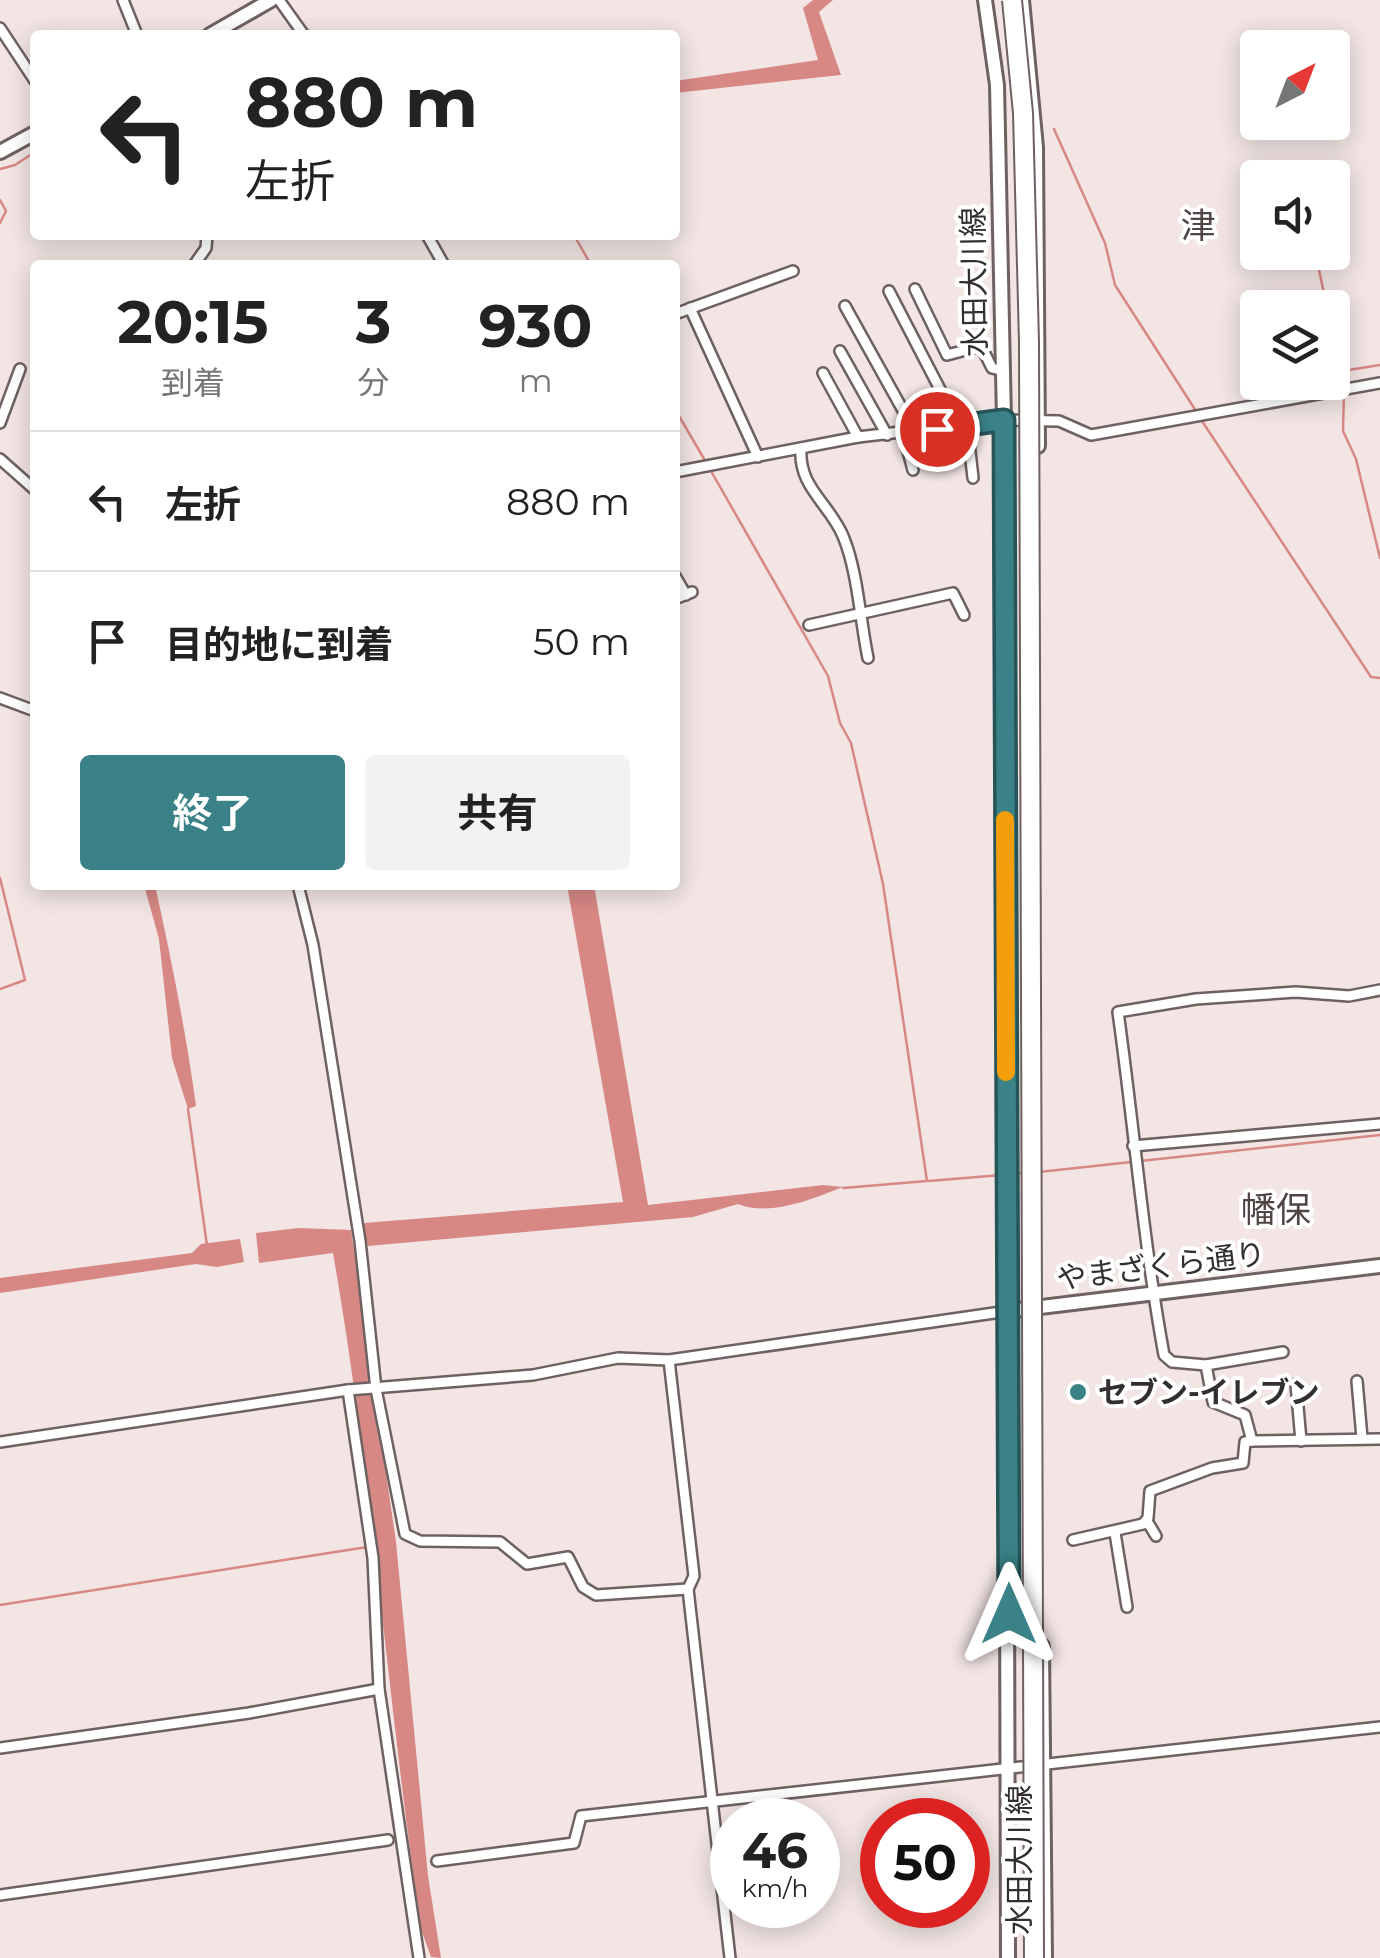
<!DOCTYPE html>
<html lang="ja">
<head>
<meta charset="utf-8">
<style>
	:root { --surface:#fff; --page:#f2f2f2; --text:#222; --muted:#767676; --line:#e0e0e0; --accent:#3a8287 }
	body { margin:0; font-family:Montserrat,"Noto Sans JP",sans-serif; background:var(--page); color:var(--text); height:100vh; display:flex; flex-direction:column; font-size:38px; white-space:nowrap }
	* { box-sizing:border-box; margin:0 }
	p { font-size:32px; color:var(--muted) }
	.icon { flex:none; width:55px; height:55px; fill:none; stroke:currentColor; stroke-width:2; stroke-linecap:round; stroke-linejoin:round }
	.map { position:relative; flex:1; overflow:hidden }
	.side { position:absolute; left:30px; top:260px; width:650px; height:630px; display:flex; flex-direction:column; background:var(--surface); border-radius:10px; box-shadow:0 5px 25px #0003 }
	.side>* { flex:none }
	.top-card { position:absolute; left:30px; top:30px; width:650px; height:210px; border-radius:10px; box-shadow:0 5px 25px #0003; background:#fff; color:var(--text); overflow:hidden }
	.needle { width:65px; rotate:42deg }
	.controls { position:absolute; left:1240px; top:30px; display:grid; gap:20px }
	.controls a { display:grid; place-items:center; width:110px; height:110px; border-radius:10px; background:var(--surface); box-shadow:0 5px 25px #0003; font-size:50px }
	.speed { position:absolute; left:710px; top:1798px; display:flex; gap:20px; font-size:50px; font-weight:700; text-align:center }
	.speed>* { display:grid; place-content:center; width:130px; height:130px; border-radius:50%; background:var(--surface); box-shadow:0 5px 25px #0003; line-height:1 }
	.speed small { font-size:25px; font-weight:400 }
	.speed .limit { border:15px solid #d22; background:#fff; color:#111 }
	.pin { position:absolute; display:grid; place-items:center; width:85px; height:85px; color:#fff; margin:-42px; border:5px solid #fff; border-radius:50%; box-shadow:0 2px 10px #0007 }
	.me { position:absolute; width:110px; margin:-55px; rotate:0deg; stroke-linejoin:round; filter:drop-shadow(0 0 8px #0008) }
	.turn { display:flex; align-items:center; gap:35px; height:210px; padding:0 50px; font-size:45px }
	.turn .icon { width:130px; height:130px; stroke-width:2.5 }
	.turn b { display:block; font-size:70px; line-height:85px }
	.eta { display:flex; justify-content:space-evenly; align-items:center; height:170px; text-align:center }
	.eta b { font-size:60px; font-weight:700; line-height:70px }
	.action { display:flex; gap:20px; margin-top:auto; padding:20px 50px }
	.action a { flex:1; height:115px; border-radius:10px; background:var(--accent); color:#fff; font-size:40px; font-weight:700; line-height:115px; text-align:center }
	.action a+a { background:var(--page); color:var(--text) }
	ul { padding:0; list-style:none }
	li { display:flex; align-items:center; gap:30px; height:140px; padding:0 50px; border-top:2px solid var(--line) }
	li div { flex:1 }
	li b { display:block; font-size:38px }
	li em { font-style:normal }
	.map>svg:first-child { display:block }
</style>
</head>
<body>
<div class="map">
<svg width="1380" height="1958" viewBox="0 0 1380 1958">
	<rect width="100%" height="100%" fill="#f2e5e4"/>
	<g fill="#d78885">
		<path d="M813,0h20l-14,12 22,63 -166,18v-12l143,-21 -15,-52z"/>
		<path d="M144,885h11c16,73 31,147 41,221l-8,3 -16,-51 -13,-119z"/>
		<path d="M567,885h27l54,320 175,-20 20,2c-31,12 -73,30 -105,17l-45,13 -325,29 -7,-20 3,-3 259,-21z"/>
		<path d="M299,1228l52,2 45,312 32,334 13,82 -10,-1 -10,-28c-33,-225 -49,-452 -88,-676l-74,10 -3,-30z"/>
		<path d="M240,1239l4,23 -27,5 -21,-3 -196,29v-15l192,-25 9,-9z"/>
	</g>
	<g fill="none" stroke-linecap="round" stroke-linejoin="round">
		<g stroke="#d78885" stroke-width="2.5">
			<path d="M1054,129l51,114 10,42 81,126"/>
			<path d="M0,169l15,-4 20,-13"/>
			<path d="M0,200l6,11 -6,12"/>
			<path d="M574,235l17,30"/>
			<path d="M1318,265l9,43"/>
			<path d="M1332,332l11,52"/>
			<path d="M1342,371l38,-6"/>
			<path d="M1344,392l-1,39 13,28 24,99"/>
			<path d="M675,409l32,55"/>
			<path d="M1200,418l171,259 9,1"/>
			<path d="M711,471l117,205 12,47 11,20 32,141 44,297 -84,7"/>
			<path d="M0,878l25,102 -25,9"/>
			<path d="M188,1109l19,137"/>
			<path d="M1039,1172l341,-37"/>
			<path d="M1009,1174l17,-1"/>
			<path d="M929,1181l72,-6"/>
			<path d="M0,1605l367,-58"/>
		</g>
		<defs>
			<g id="street">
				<path d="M123,0l14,35"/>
				<path d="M279,0l25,35"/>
				<path d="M0,28l35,53"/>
				<path d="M427,235l17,30"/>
				<path d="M194,265l12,-17 1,-13"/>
				<path d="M915,289l32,66 34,-9 11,22 8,2"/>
				<path d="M889,291l70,135"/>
				<path d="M845,306l70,126"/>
				<path d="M690,308l68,149"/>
				<path d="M675,314l118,-43"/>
				<path d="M840,351l47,84"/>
				<path d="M823,373l35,64"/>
				<path d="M0,423l20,-54"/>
				<path d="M967,425l6,53"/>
				<path d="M903,433l10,37"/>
				<path d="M801,448c-3,39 28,55 42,88 15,36 17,84 25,122"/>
				<path d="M0,459l35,31"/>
				<path d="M675,472l183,-35 146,-17 55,1 32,14 289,-52"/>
				<path d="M675,576l11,19"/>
				<path d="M677,598l15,-6"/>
				<path d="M809,625l144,-32 11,22"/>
				<path d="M0,698l35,13"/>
				<path d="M298,885l15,60 47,296 16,148 29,145 15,7 80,1 27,22 41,-7 15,30 13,8 92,-6"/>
				<path d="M1380,990l-31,6 -53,-4 -100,7 -78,13c16,114 25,228 46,343l8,7 34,3 7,37 32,13 7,26 128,-2"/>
				<path d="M1133,1146l247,-22"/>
				<path d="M669,1360l25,216 -6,13 42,369"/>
				<path d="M1206,1365l77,-13"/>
				<path d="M1357,1381l5,57"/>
				<path d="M1296,1384l5,57"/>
				<path d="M348,1390l25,168 6,131 40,269"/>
				<path d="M0,1442l348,-52 185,-15 85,-17 51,2 339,-49"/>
				<path d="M1147,1521l9,15"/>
				<path d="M1115,1533l12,74"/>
				<path d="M1073,1540l70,-16 5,-6 2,-27 62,-23 31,-5 2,-21 7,-1"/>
				<path d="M0,1748l249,-35 130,-24"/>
				<path d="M437,1861l137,-18 7,-27 799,-89"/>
				<path d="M0,1895l388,-55"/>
			</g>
			<g id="secondary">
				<path d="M985,0l12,85 7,335 4,1538"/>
				<path d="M1022,0l14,147 2,299"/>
				<path d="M210,35l61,-35"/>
				<path d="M0,152l35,-19"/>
				<path d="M1008,1311l372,-45"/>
				<path d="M1042,1646l3,312"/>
			</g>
		</defs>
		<use href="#street" stroke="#6e6261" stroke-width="14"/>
		<use href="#secondary" stroke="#6e6261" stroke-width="18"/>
		<use href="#street" stroke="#fff" stroke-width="9"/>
		<use href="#secondary" stroke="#fff" stroke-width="12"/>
		<defs>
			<path id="highway-bridge" d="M1012,0l11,113 6,229 5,1616"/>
		</defs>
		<use href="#highway-bridge" stroke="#6e6261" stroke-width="22" stroke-linecap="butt"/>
		<use href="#highway-bridge" stroke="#fff" stroke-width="18"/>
	</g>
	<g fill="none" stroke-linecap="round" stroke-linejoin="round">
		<defs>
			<path id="route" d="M937,429l67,-9 5,1194"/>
		</defs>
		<use href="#route" stroke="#265458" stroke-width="25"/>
		<use href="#route" stroke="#3a8287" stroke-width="18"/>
		<path stroke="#f59e0b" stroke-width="18" d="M1005,820l1,252"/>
	</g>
	<circle fill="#3a8287" stroke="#fff" stroke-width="4" cx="1078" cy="1392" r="10"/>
	<g text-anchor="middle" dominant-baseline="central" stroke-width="8" stroke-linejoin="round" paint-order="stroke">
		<g font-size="30" fill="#342f2f" stroke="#fff">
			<text transform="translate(974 282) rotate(-91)">水田大川線</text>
			<text transform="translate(1161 1266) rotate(-7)">やまざくら通り</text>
			<text transform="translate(1019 1860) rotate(-90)">水田大川線</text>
		</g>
		<g font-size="30" font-weight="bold" fill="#342f2f" stroke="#fff" text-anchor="start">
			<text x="1098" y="1392">セブン-イレブン</text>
		</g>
		<g font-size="35" fill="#504544" stroke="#fff">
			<text x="1198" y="225">津</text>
			<text x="1276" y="1209">幡保</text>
		</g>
	</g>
</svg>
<div class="controls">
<a><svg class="needle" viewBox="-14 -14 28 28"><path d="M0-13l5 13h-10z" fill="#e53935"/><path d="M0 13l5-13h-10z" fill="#767676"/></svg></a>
<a><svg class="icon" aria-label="sound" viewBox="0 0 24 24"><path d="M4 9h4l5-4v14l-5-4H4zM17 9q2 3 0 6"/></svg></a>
<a><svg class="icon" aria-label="layers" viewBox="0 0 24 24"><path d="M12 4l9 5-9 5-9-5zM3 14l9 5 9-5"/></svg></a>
</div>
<div class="speed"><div>46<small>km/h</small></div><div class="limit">50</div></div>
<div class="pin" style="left:937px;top:429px;background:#d93025"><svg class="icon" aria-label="arrive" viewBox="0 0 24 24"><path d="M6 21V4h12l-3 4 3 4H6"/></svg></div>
<svg class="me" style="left:1009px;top:1614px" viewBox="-20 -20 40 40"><path d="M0-17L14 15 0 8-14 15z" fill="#3a8287" stroke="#fff" stroke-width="4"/></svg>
<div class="top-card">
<div class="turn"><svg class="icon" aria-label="left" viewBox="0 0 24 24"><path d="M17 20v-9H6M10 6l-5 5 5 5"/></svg><div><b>880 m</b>左折</div></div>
</div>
<section class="side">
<div class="eta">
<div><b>20:15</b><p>到着</p></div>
<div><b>3</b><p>分</p></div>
<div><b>930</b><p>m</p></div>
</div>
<ul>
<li><svg class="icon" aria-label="left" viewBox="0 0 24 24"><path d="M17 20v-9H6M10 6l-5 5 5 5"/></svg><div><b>左折</b></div><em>880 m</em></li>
<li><svg class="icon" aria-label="arrive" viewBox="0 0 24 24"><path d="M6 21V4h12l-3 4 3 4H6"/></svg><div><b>目的地に到着</b></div><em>50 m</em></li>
</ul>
<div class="action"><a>終了</a><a>共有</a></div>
</section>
</div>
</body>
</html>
